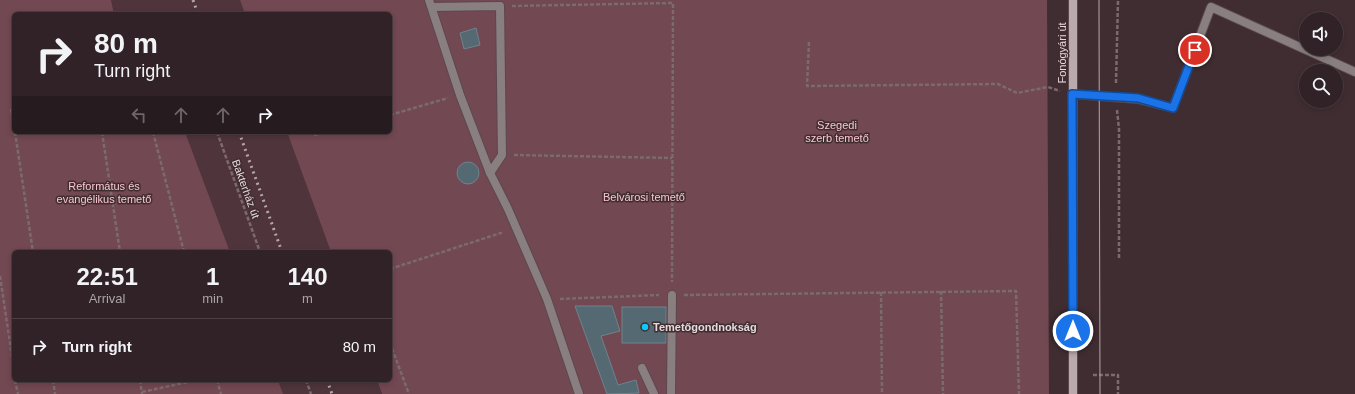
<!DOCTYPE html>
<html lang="en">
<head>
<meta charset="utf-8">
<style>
	:root { --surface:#302226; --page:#3c2f32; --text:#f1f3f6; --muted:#a8a4a7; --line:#4b3f43 }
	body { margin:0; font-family:Helvetica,sans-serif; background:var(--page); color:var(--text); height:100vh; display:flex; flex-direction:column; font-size:15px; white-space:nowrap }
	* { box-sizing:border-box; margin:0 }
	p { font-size:13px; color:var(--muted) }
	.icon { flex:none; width:22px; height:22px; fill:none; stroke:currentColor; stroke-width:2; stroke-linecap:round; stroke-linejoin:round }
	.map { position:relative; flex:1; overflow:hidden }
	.details { position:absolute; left:12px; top:250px; width:380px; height:132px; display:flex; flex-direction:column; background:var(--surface); border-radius:6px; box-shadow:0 2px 6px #0003,0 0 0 1px var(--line) }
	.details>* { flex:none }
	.hud { position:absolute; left:12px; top:12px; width:380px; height:122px; border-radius:6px; box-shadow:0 2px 6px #0003,0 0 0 1px var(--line); background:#302226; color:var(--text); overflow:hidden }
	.fabs { position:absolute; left:1299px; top:12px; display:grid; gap:8px }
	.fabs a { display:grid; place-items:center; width:44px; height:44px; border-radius:50%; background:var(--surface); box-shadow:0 2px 6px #0003,0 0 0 1px var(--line); font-size:20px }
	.pin { position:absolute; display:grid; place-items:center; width:34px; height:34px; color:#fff; margin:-17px; border:2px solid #fff; border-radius:50%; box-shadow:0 1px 4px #0007 }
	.me { position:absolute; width:44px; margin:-22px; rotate:0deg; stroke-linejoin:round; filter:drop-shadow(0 0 3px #0008) }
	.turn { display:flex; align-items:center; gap:14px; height:84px; padding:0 16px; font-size:18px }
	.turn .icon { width:52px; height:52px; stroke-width:2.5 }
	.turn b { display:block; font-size:28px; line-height:34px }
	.lanes { display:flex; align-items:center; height:38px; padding:0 16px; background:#0003; justify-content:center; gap:20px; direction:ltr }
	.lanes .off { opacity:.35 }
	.eta { display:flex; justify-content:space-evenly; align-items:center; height:68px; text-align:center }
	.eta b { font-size:24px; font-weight:600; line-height:28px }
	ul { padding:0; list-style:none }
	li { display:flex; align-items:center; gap:12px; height:56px; padding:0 16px; border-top:1px solid var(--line) }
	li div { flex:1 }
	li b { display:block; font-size:15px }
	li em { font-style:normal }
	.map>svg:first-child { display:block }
</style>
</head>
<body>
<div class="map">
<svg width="1355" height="394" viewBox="0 0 1355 394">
	<rect width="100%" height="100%" fill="#402d32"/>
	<g fill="#4f353b">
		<path d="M111,0h129l5,14h-131z"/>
		<path d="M185,132h102l44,120h-101z"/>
		<path d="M278,380h99l5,14h-99z"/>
	</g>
	<g fill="#724852">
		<path d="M0,0h111l3,14h-100v118h171l45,120h-216v128h264l5,14h-283z"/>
		<path d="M240,0h807l2,394h-667l-5,-14h13v-128h-59l-44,-120h103v-118h-145z"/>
	</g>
	<g fill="#546971" stroke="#6e838c">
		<path d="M476,28l4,17 -16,4 -4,-16z"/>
		<circle cx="468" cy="173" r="11"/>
		<path d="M575,306h37l8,25 -19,5 17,49 18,-5 3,13 -32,1z"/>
		<rect x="622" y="307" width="44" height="36"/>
	</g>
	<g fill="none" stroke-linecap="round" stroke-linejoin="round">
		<defs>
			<g id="lane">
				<path d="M429,0l31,95 30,78 18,36 39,90 32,95"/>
				<path d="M432,7l68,-1 2,149 -12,18"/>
				<path d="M1072,94l66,5 35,9 38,-101 144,65"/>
				<path d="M642,368l12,26"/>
				<path d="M671,394l1,-99"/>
			</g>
			<path id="secondary" d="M1073,0v394"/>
		</defs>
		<use href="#lane" stroke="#5b494d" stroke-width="10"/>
		<use href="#secondary" stroke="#5b494d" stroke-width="10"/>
		<g stroke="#7b6a6e" stroke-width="2.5" stroke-dasharray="4 2" stroke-linecap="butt">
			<path d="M512,6l161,-3 -1,279"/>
			<path d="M809,42l-2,44 191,-2 19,9 31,-6 12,4"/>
			<path d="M1116,83l2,-83"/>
			<path d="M11,109l3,19"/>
			<path d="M1117,110l2,19v130"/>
			<path d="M390,115l58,-17"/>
			<path d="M15,132l18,120"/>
			<path d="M102,132l18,120"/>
			<path d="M153,132l31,120"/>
			<path d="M217,132l43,120"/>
			<path d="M314,135l13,-3"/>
			<path d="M514,155l158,3"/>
			<path d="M390,269l114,-37"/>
			<path d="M0,276l14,94"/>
			<path d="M941,291l2,103"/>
			<path d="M881,292l1,102"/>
			<path d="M684,295l332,-4 3,103"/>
			<path d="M560,299l99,-4"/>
			<path d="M390,343l19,51"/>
			<path d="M1093,375h25v19"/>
			<path d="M15,380l3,14"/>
			<path d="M53,380l2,14"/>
			<path d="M140,380l2,14"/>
			<path d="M217,380l4,14"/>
			<path d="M306,380l5,14"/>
			<path d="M142,392l55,-12"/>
		</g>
		<use href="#lane" stroke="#897f81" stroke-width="8"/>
		<use href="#secondary" stroke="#baa9ad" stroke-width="8"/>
		<path stroke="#b5a6aa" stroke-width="1" d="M1099,0l1,394"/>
		<g stroke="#b5a6aa" stroke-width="3" stroke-dasharray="2 4" stroke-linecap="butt">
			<path d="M193,0l5,14"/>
			<path d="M239,132l43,120"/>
			<path d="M327,380l5,14"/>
		</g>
	</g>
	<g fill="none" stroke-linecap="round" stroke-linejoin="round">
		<defs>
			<path id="route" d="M1073,331l-1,-237 66,4 35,10 22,-58"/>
		</defs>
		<use href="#route" stroke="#114b97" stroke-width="10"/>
		<use href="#route" stroke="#1a73e8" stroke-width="7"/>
	</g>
	<circle fill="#0ccafa" stroke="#402d32" stroke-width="1.5" cx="645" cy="327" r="4"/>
	<g text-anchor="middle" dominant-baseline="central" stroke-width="3" stroke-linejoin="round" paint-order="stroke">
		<g font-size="11" fill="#e6d9dc" stroke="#402d32">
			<text transform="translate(1062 53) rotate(-90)">Fonógyári út</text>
			<text transform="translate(246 189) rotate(70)">Bakterház út</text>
		</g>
		<g font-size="11" fill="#fac6d1" stroke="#402d32">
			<text x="837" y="125">Szegedi<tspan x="837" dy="13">szerb temető</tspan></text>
			<text x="104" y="186">Református és<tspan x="104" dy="13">evangélikus temető</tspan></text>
			<text x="644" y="197">Belvárosi temető</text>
		</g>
		<g font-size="11" font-weight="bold" fill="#e6d9dc" stroke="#402d32" text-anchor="start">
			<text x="653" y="327">Temetőgondnokság</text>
		</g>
	</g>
</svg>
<div class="fabs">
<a><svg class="icon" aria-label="sound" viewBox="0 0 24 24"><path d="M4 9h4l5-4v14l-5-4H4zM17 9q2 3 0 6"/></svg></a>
<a><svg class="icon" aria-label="search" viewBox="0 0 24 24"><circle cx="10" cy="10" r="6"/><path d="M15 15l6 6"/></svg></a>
</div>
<div class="pin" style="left:1195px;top:50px;background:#d93025"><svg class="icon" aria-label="arrive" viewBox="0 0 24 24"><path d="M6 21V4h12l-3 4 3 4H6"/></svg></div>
<svg class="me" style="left:1073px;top:331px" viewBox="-20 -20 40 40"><circle r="17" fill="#1a73e8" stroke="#fff" stroke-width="3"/><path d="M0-11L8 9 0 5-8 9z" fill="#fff"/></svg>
<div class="hud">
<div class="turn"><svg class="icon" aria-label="right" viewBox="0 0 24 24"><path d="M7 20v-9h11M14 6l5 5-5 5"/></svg><div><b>80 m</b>Turn right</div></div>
<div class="lanes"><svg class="icon off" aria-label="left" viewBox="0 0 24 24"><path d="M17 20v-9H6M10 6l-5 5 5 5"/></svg><svg class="icon off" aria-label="ahead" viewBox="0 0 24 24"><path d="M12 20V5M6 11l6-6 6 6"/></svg><svg class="icon off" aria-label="ahead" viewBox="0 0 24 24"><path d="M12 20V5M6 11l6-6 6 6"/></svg><svg class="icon" aria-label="right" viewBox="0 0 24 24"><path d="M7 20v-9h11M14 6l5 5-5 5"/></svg></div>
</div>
<section class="details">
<div class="eta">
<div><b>22:51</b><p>Arrival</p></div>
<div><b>1</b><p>min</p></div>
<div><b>140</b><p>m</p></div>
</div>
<ul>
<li><svg class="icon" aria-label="right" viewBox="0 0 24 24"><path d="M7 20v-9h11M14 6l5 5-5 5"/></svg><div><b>Turn right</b></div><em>80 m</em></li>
</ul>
</section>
</div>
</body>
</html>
